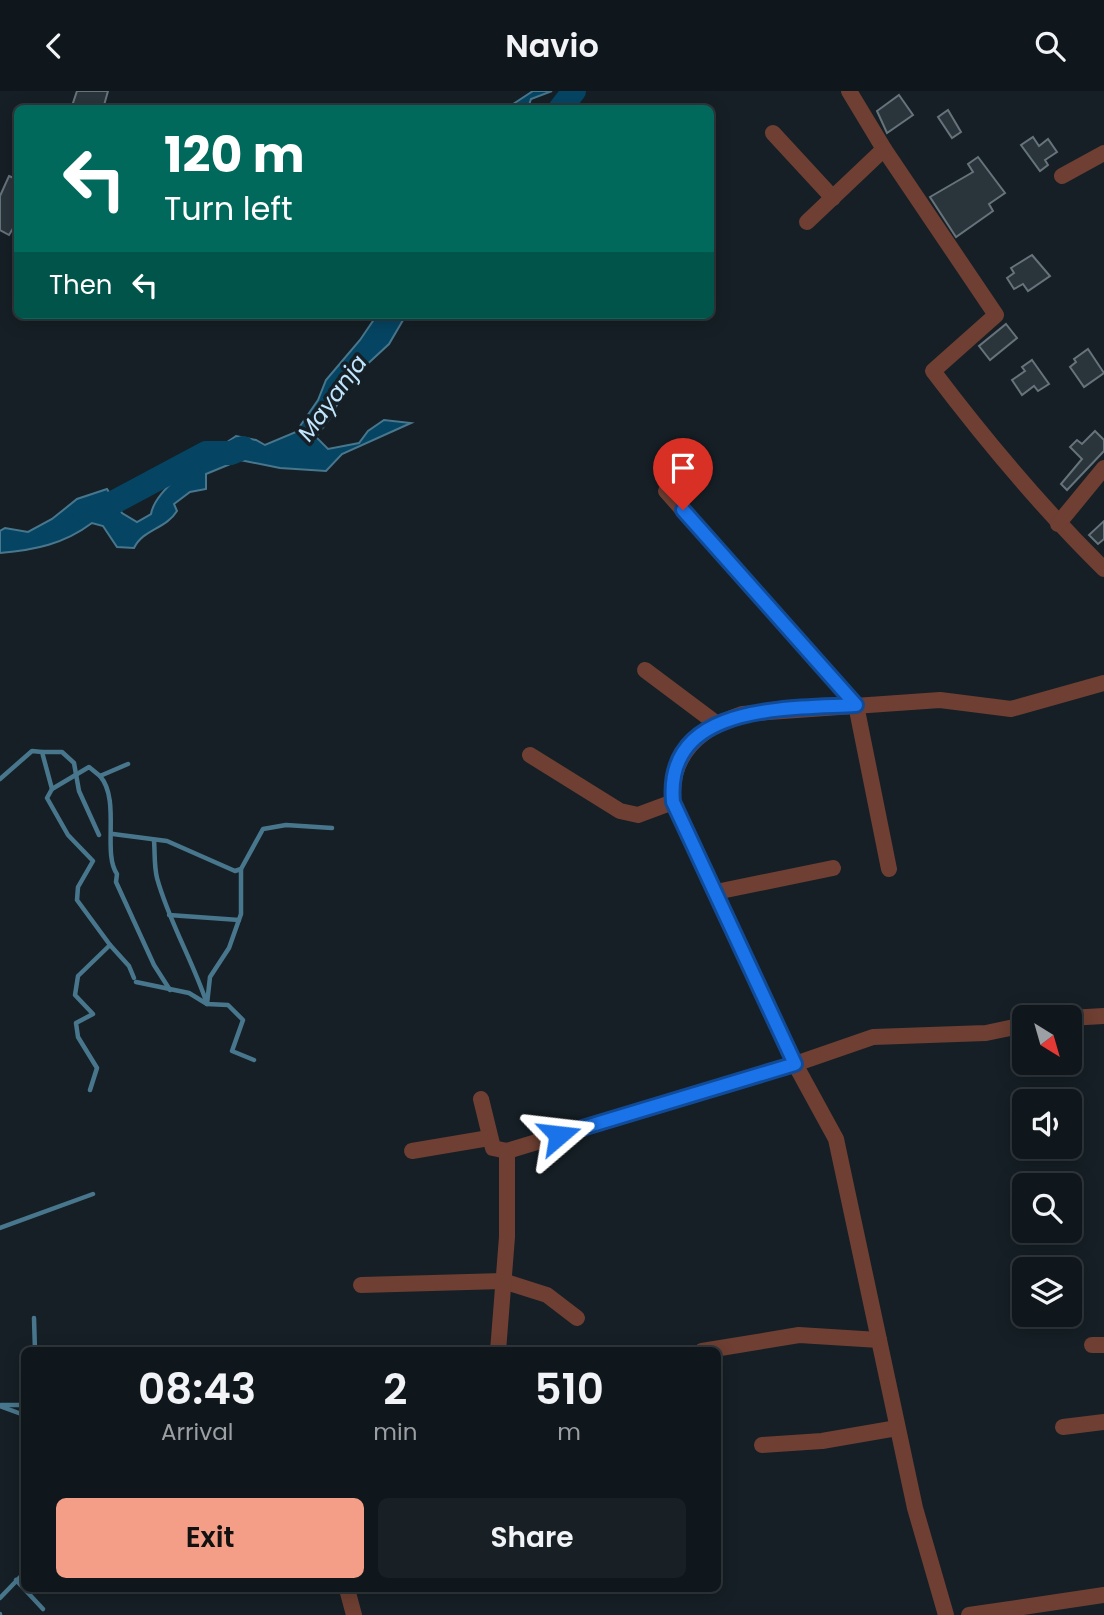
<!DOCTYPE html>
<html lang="en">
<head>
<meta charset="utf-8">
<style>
	:root { --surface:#10171c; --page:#192025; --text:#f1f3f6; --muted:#9c9fa3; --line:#30363b; --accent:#f49e88 }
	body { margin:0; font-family:Poppins,sans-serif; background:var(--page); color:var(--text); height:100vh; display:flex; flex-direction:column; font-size:26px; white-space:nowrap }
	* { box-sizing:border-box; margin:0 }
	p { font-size:23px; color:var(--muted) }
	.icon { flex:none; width:38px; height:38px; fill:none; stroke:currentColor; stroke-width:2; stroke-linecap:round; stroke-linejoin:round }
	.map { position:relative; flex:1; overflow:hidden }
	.panel { position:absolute; left:21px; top:1256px; width:700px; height:245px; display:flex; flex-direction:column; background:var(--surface); border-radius:10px; box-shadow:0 4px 18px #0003,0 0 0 2px var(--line) }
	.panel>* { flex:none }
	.hud { position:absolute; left:14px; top:14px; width:700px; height:214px; border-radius:10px; box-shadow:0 4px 18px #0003,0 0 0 2px var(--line); background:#00695c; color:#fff; overflow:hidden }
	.needle { width:46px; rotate:143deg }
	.tools { position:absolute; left:1012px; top:914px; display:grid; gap:14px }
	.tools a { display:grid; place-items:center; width:70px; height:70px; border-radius:10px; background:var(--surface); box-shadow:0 4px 18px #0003,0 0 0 2px var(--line); font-size:35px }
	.pin { position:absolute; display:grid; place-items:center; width:60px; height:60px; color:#fff; margin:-72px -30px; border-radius:50% 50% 50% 0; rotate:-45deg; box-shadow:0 0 7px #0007 }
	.pin .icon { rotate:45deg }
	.me { position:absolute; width:77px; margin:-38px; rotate:73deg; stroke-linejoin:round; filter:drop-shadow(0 0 5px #0008) }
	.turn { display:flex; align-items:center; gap:24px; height:147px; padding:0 35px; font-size:32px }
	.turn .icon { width:91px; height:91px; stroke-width:2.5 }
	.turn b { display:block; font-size:49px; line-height:60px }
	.then { display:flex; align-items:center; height:66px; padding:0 35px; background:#0003; gap:14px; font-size:26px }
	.eta { display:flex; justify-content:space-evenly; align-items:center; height:119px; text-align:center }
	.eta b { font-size:42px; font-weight:600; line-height:49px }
	.cta { display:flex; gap:14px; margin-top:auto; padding:14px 35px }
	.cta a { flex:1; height:80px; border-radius:10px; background:var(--accent); color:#111; font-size:28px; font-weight:600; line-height:80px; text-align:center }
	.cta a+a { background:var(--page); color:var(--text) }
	header { display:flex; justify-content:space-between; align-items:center; height:91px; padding:0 35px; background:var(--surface); font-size:32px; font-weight:600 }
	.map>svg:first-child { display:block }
</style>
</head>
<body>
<header><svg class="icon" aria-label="back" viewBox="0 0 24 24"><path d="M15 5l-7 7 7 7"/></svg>Navio<svg class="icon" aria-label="search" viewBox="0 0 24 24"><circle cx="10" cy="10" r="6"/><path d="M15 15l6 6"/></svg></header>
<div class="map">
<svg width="1104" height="1524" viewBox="0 0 1104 1524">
	<rect width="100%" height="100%" fill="#151f25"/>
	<g fill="#054563" stroke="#48778d" stroke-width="2">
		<path d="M533,0h19l-21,8 -3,9h-21z"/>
		<path d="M377,224h29l-17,29 -40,37 -18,36 -15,20 12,12 31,-6 9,-12 16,-11 27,3 -69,31 -16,17 -46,-3 -40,-8 -34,14v15l-16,3 -16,12 3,7c-11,18 -34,18 -43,37l-17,-1 -14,-21 -11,-3c-28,21 -57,27 -92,30v-22l5,-3 23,4 24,-13 25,-20 30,-10 15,24 15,9 14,-8c5,-29 61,-61 85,-78l20,4 9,5 31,-13 22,-32 8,-20 34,-40z"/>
	</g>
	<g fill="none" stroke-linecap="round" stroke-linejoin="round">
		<g stroke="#48778d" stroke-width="4.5">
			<path d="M42,661h20l12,11 5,28 20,44"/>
			<path d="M100,685c21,24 2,77 17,98l-1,8 38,83 16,25"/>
			<path d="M0,688l32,-28 10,1 10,37"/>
			<path d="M113,743l54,7 68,30 6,-2 22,-40 23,-4 46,3"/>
			<path d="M154,749c1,13 0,26 3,38 12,44 36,83 50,126l3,-27 19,-29 12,-34v-45"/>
			<path d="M169,824l70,5"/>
			<path d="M110,854l19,21 5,12"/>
			<path d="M136,891l53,11 18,11 21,1 15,15 -11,31 22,9"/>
			<path d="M90,999l7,-22 -19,-31 -2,-14 17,-9 -18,-19 3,-19 32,-31 -33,-45 1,-13 15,-26 -25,-26 -21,-37 5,-9 37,-22 11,9 28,-12"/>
			<path d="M0,1137l93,-34"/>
			<path d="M34,1227l1,33"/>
			<path d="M1,1314h23"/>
			<path d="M0,1315l24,9"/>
			<path d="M16,1489l27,29"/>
			<path d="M0,1507l24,-25"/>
			<path d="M0,1523v1"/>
		</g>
		<g stroke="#054563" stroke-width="24">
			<path d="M560,18l14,-18"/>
			<path d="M84,420l19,-3 103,-55h25l12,-5"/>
		</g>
	</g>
	<g fill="#29343b" stroke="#67737b" stroke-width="2">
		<path d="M77,0h31l-5,18h-32z"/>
		<path d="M899,4l14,20 -26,18 -10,-22z"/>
		<path d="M948,19l13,22 -9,6 -14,-21z"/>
		<path d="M1033,46l6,9 9,-7 9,13 -12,8 3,5 -8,6 -19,-26z"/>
		<path d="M978,66l27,36 -16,11 4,7 -37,26 -26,-40 43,-25 -5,-8z"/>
		<path d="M9,85l9,4v40l-9,15 -9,-5v-34z"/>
		<path d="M1032,164l18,21 -22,15 -5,-7 -9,5 -7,-11 7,-5 -3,-5z"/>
		<path d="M1006,233l11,14 -27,22 -11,-14z"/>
		<path d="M1088,258l16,24 -20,14 -14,-20 6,-5 -2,-3z"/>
		<path d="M1032,269l17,24 -11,7 -4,-5 -12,9 -10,-15 13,-9 -3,-4z"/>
		<path d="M1095,340l9,9v11l-37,39 -6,-6 21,-25 -12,-12 7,-7 5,4z"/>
		<path d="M1104,430v18l-6,5 -9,-9z"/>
	</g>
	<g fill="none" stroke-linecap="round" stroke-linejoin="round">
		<g stroke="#6e3f32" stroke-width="16">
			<path d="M849,0l35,58 112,166 -63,56c53,70 108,136 171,198"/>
			<path d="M773,42l60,65"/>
			<path d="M1062,85l42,-23"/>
			<path d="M807,131l77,-73"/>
			<path d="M666,400l190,214 33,164"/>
			<path d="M1058,433l46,-56"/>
			<path d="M645,579l72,54"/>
			<path d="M530,664l90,56 18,4 35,-13"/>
			<path d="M716,801l117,-24"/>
			<path d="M1069,927l35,-2"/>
			<path d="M481,1008l12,49 14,3 288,-87 78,-27 113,-4 38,-8"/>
			<path d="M412,1060l77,-13"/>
			<path d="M361,1194l142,-4 44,14 30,23"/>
			<path d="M1092,1254h12"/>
			<path d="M498,1260l9,-114v-86"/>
			<path d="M702,1260l97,-16 80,5"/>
			<path d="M1063,1336l41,-5"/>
			<path d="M762,1354l60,-4 75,-13"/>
			<path d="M347,1498l7,26"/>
			<path d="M946,1524l-31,-107 -79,-369 -41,-75 -122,-262c-4,-47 28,-74 69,-88l198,-14 71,9 93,-26"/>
			<path d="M969,1524l135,-20"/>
		</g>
	</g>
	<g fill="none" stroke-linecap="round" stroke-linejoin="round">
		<defs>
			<path id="route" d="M559,1044l236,-71 -122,-262c-9,-100 117,-93 183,-97l-173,-195"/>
		</defs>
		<use href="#route" stroke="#114b97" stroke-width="18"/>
		<use href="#route" stroke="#1a73e8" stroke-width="12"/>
	</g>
	<g text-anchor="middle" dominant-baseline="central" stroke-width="7" stroke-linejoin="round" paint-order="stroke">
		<g font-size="23" font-style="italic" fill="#c0e5fd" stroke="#151f25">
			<text transform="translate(332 307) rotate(-54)">Mayanja</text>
		</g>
	</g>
</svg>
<div class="tools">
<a><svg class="needle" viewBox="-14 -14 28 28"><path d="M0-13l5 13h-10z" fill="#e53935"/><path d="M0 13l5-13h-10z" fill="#9c9fa3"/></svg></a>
<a><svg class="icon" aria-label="sound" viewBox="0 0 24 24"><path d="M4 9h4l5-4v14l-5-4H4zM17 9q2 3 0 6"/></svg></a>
<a><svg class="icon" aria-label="search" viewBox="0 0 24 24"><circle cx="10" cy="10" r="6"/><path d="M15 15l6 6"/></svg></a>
<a><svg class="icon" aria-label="layers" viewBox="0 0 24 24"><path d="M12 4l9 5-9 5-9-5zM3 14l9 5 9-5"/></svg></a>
</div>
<div class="pin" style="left:683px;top:419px;background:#d93025"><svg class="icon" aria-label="arrive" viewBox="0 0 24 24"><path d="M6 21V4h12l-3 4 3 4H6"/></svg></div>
<svg class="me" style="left:559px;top:1044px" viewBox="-20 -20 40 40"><path d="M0-17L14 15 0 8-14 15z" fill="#1a73e8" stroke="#fff" stroke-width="4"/></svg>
<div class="hud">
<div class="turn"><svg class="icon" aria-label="left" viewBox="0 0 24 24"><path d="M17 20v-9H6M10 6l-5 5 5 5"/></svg><div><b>120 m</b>Turn left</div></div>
<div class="then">Then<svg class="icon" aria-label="left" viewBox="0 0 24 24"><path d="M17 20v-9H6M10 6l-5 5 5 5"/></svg></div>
</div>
<section class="panel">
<div class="eta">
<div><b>08:43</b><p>Arrival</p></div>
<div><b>2</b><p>min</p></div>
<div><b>510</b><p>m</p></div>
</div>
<div class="cta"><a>Exit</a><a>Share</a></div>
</section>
</div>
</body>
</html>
